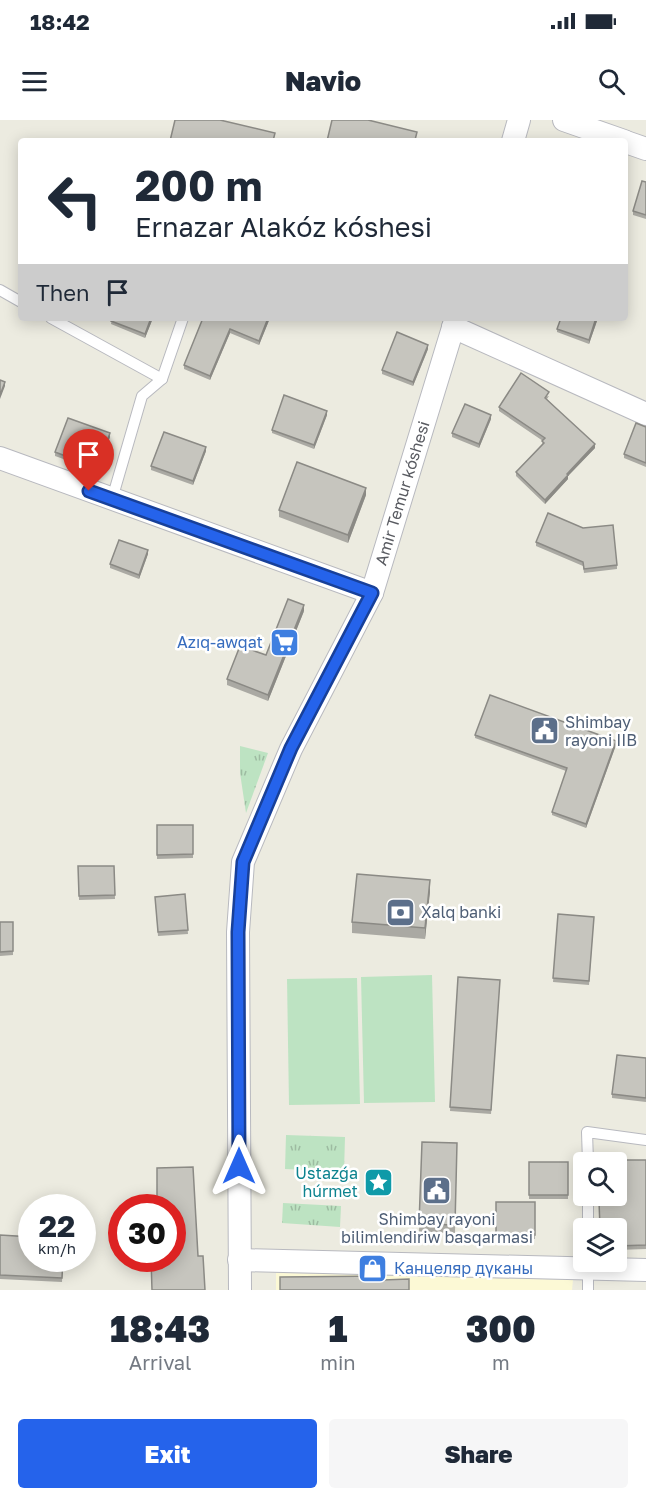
<!DOCTYPE html>
<html lang="en">
<head>
<meta charset="utf-8">
<style>
	:root { --surface:#fff; --page:#f6f6f7; --text:#1f2937; --muted:#747a83; --accent:#2563eb }
	body { margin:0; font-family:"Golos Text",sans-serif; background:var(--page); color:var(--text); height:100vh; display:flex; flex-direction:column; font-size:22px; white-space:nowrap }
	* { box-sizing:border-box; margin:0 }
	p { font-size:20px; color:var(--muted) }
	.icon { flex:none; width:33px; height:33px; fill:none; stroke:currentColor; stroke-width:2; stroke-linecap:round; stroke-linejoin:round }
	.map { position:relative; height:1170px; overflow:hidden }
	.sheet { display:flex; flex-direction:column; background:var(--surface); flex:1 }
	.sheet>* { flex:none }
	.banner { position:absolute; left:18px; top:18px; width:610px; height:183px; border-radius:6px; box-shadow:0 3px 15px #0003; background:#fff; color:var(--text); overflow:hidden }
	.tools { position:absolute; left:573px; top:1032px; display:grid; gap:12px }
	.tools a { display:grid; place-items:center; width:54px; height:54px; border-radius:6px; background:var(--surface); box-shadow:0 3px 15px #0003; font-size:30px }
	.speed { position:absolute; left:18px; top:1074px; display:flex; gap:12px; font-size:30px; font-weight:700; text-align:center }
	.speed>* { display:grid; place-content:center; width:78px; height:78px; border-radius:50%; background:var(--surface); box-shadow:0 3px 15px #0003; line-height:1 }
	.speed small { font-size:15px; font-weight:400 }
	.speed .limit { border:9px solid #d22; background:#fff; color:#111 }
	.pin { position:absolute; display:grid; place-items:center; width:51px; height:51px; color:#fff; margin:-62px -26px; border-radius:50% 50% 50% 0; rotate:-45deg; box-shadow:0 0 6px #0007 }
	.pin .icon { rotate:45deg }
	.me { position:absolute; width:66px; margin:-33px; rotate:0deg; stroke-linejoin:round; filter:drop-shadow(0 0 4px #0008) }
	.turn { display:flex; align-items:center; gap:21px; height:126px; padding:0 18px; font-size:27px }
	.turn .icon { width:78px; height:78px; stroke-width:2.5 }
	.turn b { display:block; font-size:42px; line-height:51px }
	.then { display:flex; align-items:center; height:57px; padding:0 18px; background:#0003; gap:12px; font-size:22px }
	.eta { display:flex; justify-content:space-evenly; align-items:center; height:102px; text-align:center }
	.eta b { font-size:36px; font-weight:800; line-height:42px }
	.button { display:flex; gap:12px; margin-top:auto; padding:12px 18px }
	.button a { flex:1; height:69px; border-radius:6px; background:var(--accent); color:#fff; font-size:24px; font-weight:800; line-height:69px; text-align:center }
	.button a+a { background:var(--page); color:var(--text) }
	.status { display:flex; justify-content:space-between; align-items:center; height:42px; padding:0 30px; background:var(--surface); direction:ltr }
	.status svg { height:16px; fill:currentColor }
	header { display:flex; justify-content:space-between; align-items:center; height:78px; padding:0 18px; background:var(--surface); font-size:27px; font-weight:800 }
	.map>svg:first-child { display:block }
</style>
</head>
<body>
<div class="status"><b>18:42</b><svg viewBox="0 0 49 12"><path d="M0 12V9h3v3zM5 12V6h3v6zM10 12V3h3v9zM15 12V0h3v12zM26 1h20v11H26zM47 4h2v5h-2z"/></svg></div>
<header><svg class="icon" aria-label="menu" viewBox="0 0 24 24"><path d="M4 6h16M4 12h16M4 18h16"/></svg>Navio<svg class="icon" aria-label="search" viewBox="0 0 24 24"><circle cx="10" cy="10" r="6"/><path d="M15 15l6 6"/></svg></header>
<div class="map">
<svg width="646" height="1170" viewBox="0 0 646 1170">
	<defs>
		<pattern id="grass-tufts" width="24" height="20" patternUnits="userSpaceOnUse" patternTransform="scale(1.5)"><rect width="24" height="20" fill="#bde3c2"/><path d="M3 7l-1-3M5 7V3M7 7l1-3M15 17l-1-3M17 17v-4M19 17l1-3" fill="none" stroke="#9dbba1"/></pattern>
	</defs>
	<rect width="100%" height="100%" fill="#ecebe0"/>
	<path fill="#fcf9d5" d="M276,1153l297,7 -1,10h-296z"/>
	<g fill="url(#grass-tufts)">
		<path d="M240,626l28,7 -22,60 -6,-40z"/>
		<path d="M286,1015l59,2 -1,35 -59,-3z"/>
		<path d="M283,1083l58,3 -1,21 -58,-4z"/>
	</g>
	<g fill="#bde3c2">
		<path d="M432,855l3,127 -71,1 -3,-126z"/>
		<path d="M357,858l3,126 -71,1 -2,-126z"/>
	</g>
	<g fill="none" stroke-linecap="round" stroke-linejoin="round">
		<defs>
			<g id="lane">
				<path d="M0,170l21,12"/>
				<path d="M51,198l111,61"/>
				<path d="M112,379l30,-103 20,-17 21,-61"/>
				<path d="M588,1042l-1,-30 59,8"/>
				<path d="M588,1076v32"/>
				<path d="M588,1170v-24"/>
			</g>
			<g id="street">
				<path d="M564,0l60,21"/>
				<path d="M513,21l6,-21"/>
				<path d="M626,22l20,7"/>
				<path d="M453,207l193,87"/>
				<path d="M0,338l372,135"/>
				<path d="M239,1140l407,10"/>
				<path d="M240,1170l-2,-358 5,-70 48,-113 81,-156 84,-275"/>
			</g>
		</defs>
		<use href="#lane" stroke="#b8b9bf" stroke-width="12"/>
		<use href="#street" stroke="#b8b9bf" stroke-width="24"/>
		<use href="#lane" stroke="#fff" stroke-width="10"/>
		<use href="#street" stroke="#fff" stroke-width="22"/>
	</g>
	<g fill="#aaa9a3">
		<path d="M646,62v37l-13,-4v-4z"/>
		<path d="M112,198h41l-8,20 -34,-14z"/>
		<path d="M203,198h67l-11,27 -29,-12 -20,47 -26,-11v-4z"/>
		<path d="M598,198l-9,26 -32,-12v-3z"/>
		<path d="M428,229l-15,37 -31,-12v-4z"/>
		<path d="M549,276l-2,3 48,49 -27,28v3l-23,25 -29,-28v-4l26,-28 1,-3 -44,-30v-4z"/>
		<path d="M327,295l-13,34 -42,-16v-3z"/>
		<path d="M491,299l-12,29 -27,-11v-4z"/>
		<path d="M646,307v40l-22,-9v-4z"/>
		<path d="M110,317l-13,34 -42,-15v-4z"/>
		<path d="M206,331l-13,34 -42,-15v-4z"/>
		<path d="M366,375l-18,48 -69,-26v-7z"/>
		<path d="M536,422l81,23v4l-33,4 -1,-7 -47,-20z"/>
		<path d="M148,434l-9,25 -29,-11v-4z"/>
		<path d="M304,491l-36,90 -41,-16v-6l39,-24z"/>
		<path d="M475,615l141,10 -30,83 -34,-13v-3l14,-41 -91,-33z"/>
		<path d="M157,705h36v33l-36,1z"/>
		<path d="M78,746h36l1,33 -36,1z"/>
		<path d="M430,771l-5,48 -73,-6v-11z"/>
		<path d="M185,774l3,40 -30,2 -3,-39z"/>
		<path d="M558,794l36,3 -5,68 -36,-3z"/>
		<path d="M0,802h13v33l-13,1z"/>
		<path d="M458,857l42,3 -9,134 -41,-3z"/>
		<path d="M646,938v44l-34,-4v-4z"/>
		<path d="M422,1022l35,1 -2,90 -36,-1z"/>
		<path d="M646,1040v89l-30,1v-22l-6,-27z"/>
		<rect x="529" y="1042" width="39" height="37"/>
		<rect x="496" y="1082" width="39" height="37"/>
		<path d="M0,1115l63,23 -1,24 -62,-3z"/>
	</g>
	<g fill="#8b8a85">
		<path d="M151,198h2l-8,20v-4z"/>
		<path d="M268,198h2l-11,27v-4z"/>
		<path d="M596,198h2l-9,26v-4z"/>
		<path d="M230,209v4l-20,47v-4z"/>
		<path d="M428,225v4l-15,37v-4z"/>
		<path d="M5,262v4l-5,13v-4z"/>
		<path d="M327,291v4l-13,34v-4z"/>
		<path d="M491,295v4l-12,29v-4z"/>
		<path d="M110,313v4l-13,34v-3z"/>
		<path d="M595,324v4l-27,28v3l-23,25v-4l22,-26z"/>
		<path d="M206,327v4l-13,34v-4z"/>
		<path d="M366,368v7l-18,48v-8z"/>
		<path d="M148,430v4l-9,25v-4z"/>
		<path d="M304,485v6l-36,90v-6z"/>
		<path d="M616,621v4l-30,83v-4z"/>
		<path d="M430,760v11l-5,48v-11z"/>
	</g>
	<g fill="#c6c5be" stroke="#8b8a85" stroke-width="1.5">
		<path d="M175,0h45l55,13 -2,8h-103z"/>
		<path d="M332,0h36l49,12 -2,8 3,1h-91z"/>
		<path d="M642,61l4,1v33l-13,-4z"/>
		<path d="M112,198h39l-6,16 -34,-13z"/>
		<path d="M203,198h65l-9,23 -29,-12 -20,47 -26,-11z"/>
		<path d="M561,198h35l-7,22 -32,-11z"/>
		<path d="M397,212l31,13 -15,37 -31,-12z"/>
		<path d="M521,253l28,19 -4,6 50,46 -28,30 1,1 -23,25 -29,-28 28,-29 -2,-2 3,-3 -46,-31z"/>
		<path d="M0,260l5,2 -5,13z"/>
		<path d="M284,275l43,16 -13,34 -42,-15z"/>
		<path d="M465,284l26,11 -12,29 -27,-11z"/>
		<path d="M68,298l42,15 -13,35 -42,-16z"/>
		<path d="M636,303l10,4v36l-22,-9z"/>
		<path d="M164,312l42,15 -13,34 -42,-15z"/>
		<path d="M297,342l69,26 -18,47 -69,-25z"/>
		<path d="M548,393l35,15 30,-3 4,40 -33,4 -1,-7 -47,-20z"/>
		<path d="M119,420l29,10 -9,25 -29,-11z"/>
		<path d="M288,479l16,6 -36,90 -41,-16 13,-33 26,9z"/>
		<path d="M490,575l126,46 -30,83 -34,-12 15,-44 -92,-33z"/>
		<path d="M157,705h36v29l-36,1z"/>
		<path d="M78,746h36l1,29 -36,1z"/>
		<path d="M357,754l73,6 -5,48 -73,-6z"/>
		<path d="M185,774l3,36 -30,2 -3,-35z"/>
		<path d="M558,794l36,3 -5,64 -36,-3z"/>
		<path d="M0,802h13v29l-13,1z"/>
		<path d="M458,857l42,3 -9,130 -41,-3z"/>
		<path d="M617,935l29,3v40l-34,-4z"/>
		<path d="M422,1022l35,1 -2,82 -36,-1z"/>
		<path d="M610,1040h36v85l-30,1v-18h-16l-1,-27h11v-5h6v-34h-6z"/>
		<rect x="529" y="1042" width="39" height="33"/>
		<path d="M193,1047l5,89h5l2,34h-53l-1,-32h21v-50l-15,-1v-39z"/>
		<rect x="496" y="1082" width="39" height="33"/>
		<path d="M0,1115l32,2v21h31l-1,20 -62,-3z"/>
		<path d="M383,1156v4l26,-1v11h-129v-13z"/>
	</g>
	<g fill="none" stroke-linecap="round" stroke-linejoin="round">
		<defs>
			<path id="route" d="M89,371l283,102 -81,155 -48,114 -5,70 1,234"/>
		</defs>
		<use href="#route" stroke="#184099" stroke-width="15"/>
		<use href="#route" stroke="#2563eb" stroke-width="10"/>
	</g>
	<defs>
		<symbol id="supermarket-square" viewBox="-11 -11 22 22"><rect x="-9" y="-9" width="18" height="18" rx="4" fill="#3f7fe0" stroke="#fff"/><path d="M-6-5.5h2.5l.6 2H6L4.5 2H-2.5L-4.4-4H-6ZM-1.5 3.2a1.3 1.3 0 1 0 .1 0ZM3 3.2a1.3 1.3 0 1 0 .1 0Z" fill="#fff"/></symbol>
		<symbol id="civic-square" viewBox="-11 -11 22 22"><rect x="-9" y="-9" width="18" height="18" rx="4" fill="#5c6f8a" stroke="#fff"/><path d="M-.6-6.5H3V-4.5H.6V-3L4-1V1h2V6H-6V1h2V-1L-.6-3ZM-1.2 2.5V6h2.4V2.5Z" fill="#fff"/></symbol>
		<symbol id="bank-square" viewBox="-11 -11 22 22"><rect x="-9" y="-9" width="18" height="18" rx="4" fill="#5c6f8a" stroke="#fff"/><path d="M-6-4H6V4H-6ZM0-2.3a2.3 2.3 0 1 0 0 4.6a2.3 2.3 0 1 0 0-4.6Z" fill="#fff"/></symbol>
		<symbol id="sight-square" viewBox="-11 -11 22 22"><rect x="-9" y="-9" width="18" height="18" rx="4" fill="#0f9aa8" stroke="#fff"/><path d="M0-6L1.8-2.2L6-1.7L2.9 1.2L3.7 5.4L0 3.3L-3.7 5.4L-2.9 1.2L-6-1.7L-1.8-2.2Z" fill="#fff"/></symbol>
		<symbol id="shop-square" viewBox="-11 -11 22 22"><rect x="-9" y="-9" width="18" height="18" rx="4" fill="#3f7fe0" stroke="#fff"/><path d="M-5-2.5h2.3a2.7 3.5 0 0 1 5.4 0H5L5.5 6h-11ZM-1.5-2.5h3a1.5 2.3 0 0 0-3 0Z" fill="#fff"/></symbol>
	</defs>
	<g fill-rule="evenodd">
		<use href="#supermarket-square" x="268" y="506" width="33" height="33"/>
		<use href="#civic-square" x="528" y="594" width="33" height="33"/>
		<use href="#bank-square" x="384" y="776" width="33" height="33"/>
		<use href="#sight-square" x="362" y="1046" width="33" height="33"/>
		<use href="#civic-square" x="420" y="1054" width="33" height="33"/>
		<use href="#shop-square" x="356" y="1132" width="33" height="33"/>
	</g>
	<g text-anchor="middle" dominant-baseline="central" stroke-width="5" stroke-linejoin="round" paint-order="stroke">
		<g font-size="16" fill="#595b61" stroke="#fff">
			<text transform="translate(402 373) rotate(-73)">Amir Temur kóshesi</text>
		</g>
		<g font-size="16" fill="#366cbe" stroke="#fff" text-anchor="end">
			<text x="263" y="522">Azıq-awqat</text>
			<text x="394" y="1148" text-anchor="start">Канцеляр дүканы</text>
		</g>
		<g font-size="16" fill="#4e5e75" stroke="#fff" text-anchor="start">
			<text x="565" y="602">Shimbay<tspan x="565" dy="18">rayoni IIB</tspan></text>
			<text x="421" y="792">Xalq banki</text>
			<text x="437" y="1099" text-anchor="middle">Shimbay rayoni<tspan x="437" dy="18">bilimlendiriw basqarmasi</tspan></text>
		</g>
		<g font-size="16" fill="#0d838f" stroke="#fff" text-anchor="end">
			<text x="358" y="1053">Ustazǵa<tspan x="358" dy="18">húrmet</tspan></text>
		</g>
	</g>
</svg>
<div class="tools">
<a><svg class="icon" aria-label="search" viewBox="0 0 24 24"><circle cx="10" cy="10" r="6"/><path d="M15 15l6 6"/></svg></a>
<a><svg class="icon" aria-label="layers" viewBox="0 0 24 24"><path d="M12 4l9 5-9 5-9-5zM3 14l9 5 9-5"/></svg></a>
</div>
<div class="speed"><div>22<small>km/h</small></div><div class="limit">30</div></div>
<div class="pin" style="left:89px;top:371px;background:#d93025"><svg class="icon" aria-label="arrive" viewBox="0 0 24 24"><path d="M6 21V4h12l-3 4 3 4H6"/></svg></div>
<svg class="me" style="left:239px;top:1046px" viewBox="-20 -20 40 40"><path d="M0-17L14 15 0 8-14 15z" fill="#2563eb" stroke="#fff" stroke-width="4"/></svg>
<div class="banner">
<div class="turn"><svg class="icon" aria-label="left" viewBox="0 0 24 24"><path d="M17 20v-9H6M10 6l-5 5 5 5"/></svg><div><b>200 m</b>Ernazar Alakóz kóshesi</div></div>
<div class="then">Then<svg class="icon" aria-label="arrive" viewBox="0 0 24 24"><path d="M6 21V4h12l-3 4 3 4H6"/></svg></div>
</div>
</div>
<section class="sheet">
<div class="eta">
<div><b>18:43</b><p>Arrival</p></div>
<div><b>1</b><p>min</p></div>
<div><b>300</b><p>m</p></div>
</div>
<div class="button"><a>Exit</a><a>Share</a></div>
</section>
</body>
</html>
